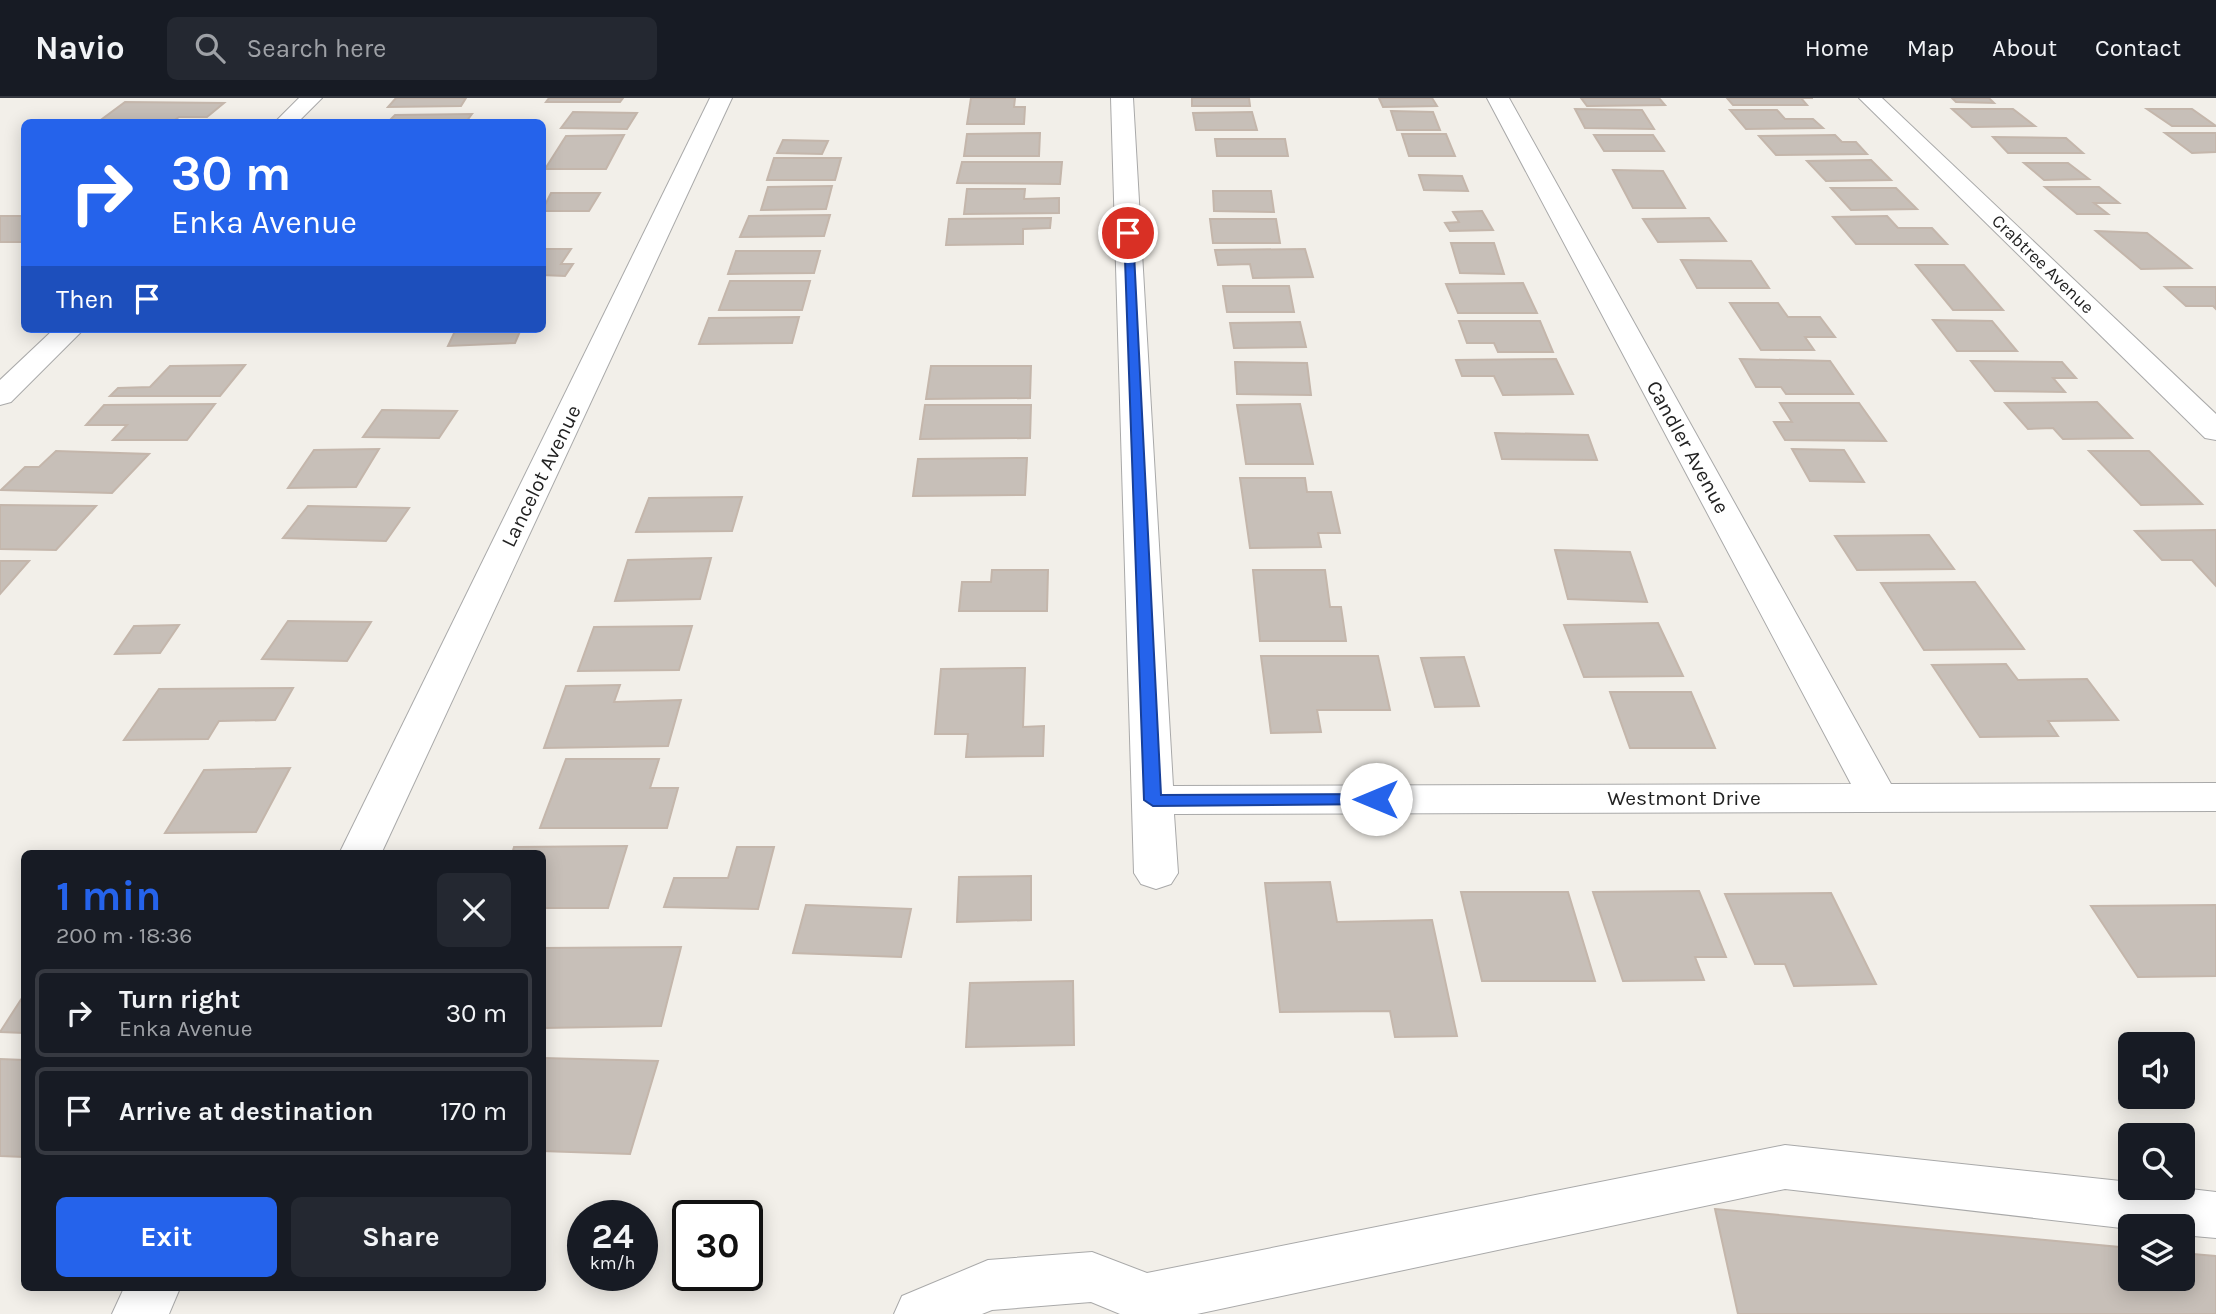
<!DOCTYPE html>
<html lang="en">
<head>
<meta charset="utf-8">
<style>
	:root { --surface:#171b24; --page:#242831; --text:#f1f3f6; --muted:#9ea1a6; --line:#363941; --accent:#2563eb }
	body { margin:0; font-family:Karla,sans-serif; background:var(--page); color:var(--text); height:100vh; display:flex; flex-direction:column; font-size:26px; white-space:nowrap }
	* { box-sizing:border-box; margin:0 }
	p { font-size:23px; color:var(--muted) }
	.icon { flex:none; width:38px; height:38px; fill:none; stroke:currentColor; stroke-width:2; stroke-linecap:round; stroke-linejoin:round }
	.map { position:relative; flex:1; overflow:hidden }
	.drawer { position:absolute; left:21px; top:752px; width:525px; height:441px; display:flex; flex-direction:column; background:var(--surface); border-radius:10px; box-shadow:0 4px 18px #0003 }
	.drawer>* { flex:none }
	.banner { position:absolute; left:21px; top:21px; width:525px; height:214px; border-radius:10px; box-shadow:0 4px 18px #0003; background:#2563eb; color:#fff; overflow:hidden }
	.controls { position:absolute; left:2118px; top:934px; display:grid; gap:14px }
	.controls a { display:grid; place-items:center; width:77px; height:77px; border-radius:10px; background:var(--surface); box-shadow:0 4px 18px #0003; font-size:35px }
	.speed { position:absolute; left:567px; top:1102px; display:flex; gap:14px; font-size:35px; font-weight:700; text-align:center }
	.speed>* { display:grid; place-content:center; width:91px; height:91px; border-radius:50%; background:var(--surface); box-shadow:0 4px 18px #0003; line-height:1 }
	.speed small { font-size:18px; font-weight:400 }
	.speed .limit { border:4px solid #111; border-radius:10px; background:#fff; color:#111 }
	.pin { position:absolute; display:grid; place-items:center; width:60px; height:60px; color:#fff; margin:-30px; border:4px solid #fff; border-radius:50%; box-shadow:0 2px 7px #0007 }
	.me { position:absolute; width:77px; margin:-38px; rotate:270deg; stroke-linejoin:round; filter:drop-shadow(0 0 5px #0008) }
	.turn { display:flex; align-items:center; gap:24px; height:147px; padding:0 35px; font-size:32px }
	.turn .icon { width:91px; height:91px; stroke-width:2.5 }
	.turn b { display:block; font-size:49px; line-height:60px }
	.then { display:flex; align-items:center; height:66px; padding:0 35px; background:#0003; gap:14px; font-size:26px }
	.round { display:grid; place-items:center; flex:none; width:74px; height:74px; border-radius:10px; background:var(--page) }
	.overview { display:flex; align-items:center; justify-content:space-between; height:119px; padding:0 35px }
	h1 { font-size:42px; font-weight:700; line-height:52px; color:var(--accent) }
	.cta { display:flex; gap:14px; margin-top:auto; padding:14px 35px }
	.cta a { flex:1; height:80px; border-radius:10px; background:var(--accent); color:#fff; font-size:28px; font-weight:700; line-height:80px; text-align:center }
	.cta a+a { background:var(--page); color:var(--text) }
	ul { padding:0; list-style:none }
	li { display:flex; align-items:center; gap:21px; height:88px; margin:0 14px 10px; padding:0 21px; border:4px solid var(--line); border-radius:10px }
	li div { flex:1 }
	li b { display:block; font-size:26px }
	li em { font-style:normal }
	header { display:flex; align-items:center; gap:42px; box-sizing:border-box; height:98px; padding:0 35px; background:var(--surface); border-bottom:2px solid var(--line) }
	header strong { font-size:33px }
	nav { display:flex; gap:38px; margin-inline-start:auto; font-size:24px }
	.search { width:490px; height:63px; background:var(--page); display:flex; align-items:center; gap:18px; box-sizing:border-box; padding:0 24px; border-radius:10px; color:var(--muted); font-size:26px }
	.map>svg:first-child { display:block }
</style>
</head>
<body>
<header>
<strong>Navio</strong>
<div class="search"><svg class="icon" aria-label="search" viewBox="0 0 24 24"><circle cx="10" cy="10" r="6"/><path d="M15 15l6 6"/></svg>Search here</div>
<nav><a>Home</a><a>Map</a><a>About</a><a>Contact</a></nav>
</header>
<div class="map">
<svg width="2216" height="1216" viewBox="0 0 2216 1216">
	<rect width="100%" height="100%" fill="#f2efe9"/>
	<g fill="#c7bfb8" stroke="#c4b6ab" stroke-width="2">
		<path d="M396,0h70l-5,8 -73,1z"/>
		<path d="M549,0h74l-3,4h-74z"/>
		<path d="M971,0h44l-1,9h11l-1,17h-57z"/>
		<path d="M1192,0h57l1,8h-58z"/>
		<path d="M1379,0h53l5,8 -54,1z"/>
		<path d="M1581,0h78l6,7 -78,1z"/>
		<path d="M1727,0h86h-12l6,7h-74z"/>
		<path d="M1952,0h37l5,5 -38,-1z"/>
		<path d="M125,4l99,1 -17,14h-28l-7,5h-74z"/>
		<path d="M1575,11l67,1 12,19 -69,-1z"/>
		<path d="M1952,11h61l22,17 -63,1z"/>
		<path d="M2147,11h45l24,17h-44z"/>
		<path d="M1730,12h47l8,9h28l10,9 -77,1z"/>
		<path d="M1391,13l42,1 7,18h-43z"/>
		<path d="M573,14l64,1 -10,16 -66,-1z"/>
		<path d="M1252,14l5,18h-61l-3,-17z"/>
		<path d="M472,16l-6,8h-78l7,-7z"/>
		<path d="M1040,35l-1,23h-75l3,-22z"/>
		<path d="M2165,35h51v19l-24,1z"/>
		<path d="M1402,36h44l9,22h-46z"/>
		<path d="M624,37l-18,34h-61l21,-33z"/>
		<path d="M1594,37h59l11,16h-60z"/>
		<path d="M1835,37l7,7h14l11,12 -91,1 -17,-19z"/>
		<path d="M1993,39l73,1 17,15h-75z"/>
		<path d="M1215,41h70l3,17h-71z"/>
		<path d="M783,42l45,1 -6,13 -45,-1z"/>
		<path d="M774,60h67l-6,22h-68z"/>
		<path d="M1871,62l20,20 -65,1 -19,-20z"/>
		<path d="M962,64h100l-2,22 -103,-1z"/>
		<path d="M2024,65h44l21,16 -45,1z"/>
		<path d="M1613,72l50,1 22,37h-52z"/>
		<path d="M1419,77l43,1 6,15 -44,-1z"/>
		<path d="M832,88l-6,23 -65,1 7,-23z"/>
		<path d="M2045,89h54l20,16h-25l14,11h-31z"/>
		<path d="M1831,90h65l21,21 -66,1z"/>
		<path d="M967,91h58l-1,10 35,-1v15l-95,1z"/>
		<path d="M1213,93h58l3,21 -60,-1z"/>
		<path d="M551,95h49l-11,18h-47z"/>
		<path d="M1482,113l11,19 -43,1 -5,-8 14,-1 -6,-10z"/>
		<path d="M830,117l-6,21 -84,1 9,-21z"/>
		<rect x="0" y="118" width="24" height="26"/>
		<path d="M1887,118l11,12h34l15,16h-91l-23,-27z"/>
		<path d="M1051,120l-1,10 -27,1v15l-77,1 3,-26z"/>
		<path d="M1709,120l17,23 -68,1 -15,-23z"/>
		<path d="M1210,121h66l4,24h-67z"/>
		<path d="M2096,133l51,2 44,35 -50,1z"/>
		<path d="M1451,145h43l10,31 -44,-1z"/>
		<path d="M542,151h29l-10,15h12l-8,12 -23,-1z"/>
		<path d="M1305,151l8,28 -60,1 -3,-14 -32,1 -3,-15z"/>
		<path d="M736,153h84l-6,22 -86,1z"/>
		<path d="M1681,162l70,1 18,27h-72z"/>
		<path d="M1916,167h48l39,45h-50z"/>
		<path d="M730,183h80l-8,29h-83z"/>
		<path d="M1523,185l14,30h-79l-12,-29z"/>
		<path d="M1223,188h66l5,26h-67z"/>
		<path d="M2165,189h51v22l-3,-3h-27z"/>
		<path d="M1730,205h48l10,14h32l15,20h-30l9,13h-53z"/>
		<path d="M799,219l-7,26 -93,1 10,-26z"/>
		<path d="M1933,222l59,1 25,30h-60z"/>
		<path d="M1459,223h81l13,31h-55l-4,-9h-27z"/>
		<path d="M1300,224l6,25 -72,1 -4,-25z"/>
		<path d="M456,231h65l-6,14 -67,3z"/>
		<path d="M1556,261l17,35 -70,1 -9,-19h-32l-6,-16z"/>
		<path d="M1740,261l90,2 23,33h-67l-5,-7h-25z"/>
		<path d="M1971,263l91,1 14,16h-23l12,14 -70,-1z"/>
		<path d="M1235,264l72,1 4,32 -74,-1z"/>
		<path d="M245,267l-25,31h-110l8,-8 32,-1 20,-21z"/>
		<path d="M931,268h100l-1,32 -104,1z"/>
		<path d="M2097,304l35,36 -69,1 -10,-11 -25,1 -23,-26z"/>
		<path d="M1780,305h79l27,38 -101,-1 -11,-18h18z"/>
		<path d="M215,306l-28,36h-74l14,-15h-41l18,-20z"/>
		<path d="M1300,306l13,60h-67l-9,-59z"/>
		<path d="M925,307h106l-1,33 -110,1z"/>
		<path d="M382,312l75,1 -18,27 -76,-1z"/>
		<path d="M1495,335l93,2 9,25 -95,-1z"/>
		<path d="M379,351l-23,38 -68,1 26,-38z"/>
		<path d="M1792,351l52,1 20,32 -54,-1z"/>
		<path d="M56,353l93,3 -37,39 -111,-3 24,-23h14z"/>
		<path d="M2089,353h60l53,53 -61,1z"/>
		<path d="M1027,360l-2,37 -112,1 5,-37z"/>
		<path d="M1240,380h65l2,14h24l9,41h-22l3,14 -71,1z"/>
		<path d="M742,399l-10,34 -96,1 13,-34z"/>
		<path d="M0,407l96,1 -40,44 -56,-1z"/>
		<path d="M308,408l101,2 -23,33 -103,-3z"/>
		<path d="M2216,432v56l-24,-26h-30l-27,-29z"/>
		<path d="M1929,437l25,34 -97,1 -22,-34z"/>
		<path d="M1555,452l75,2 17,50 -79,-3z"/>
		<path d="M711,460l-11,41 -85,2 13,-41z"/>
		<path d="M0,463h29l-29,33z"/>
		<path d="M992,472h56l-1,41h-88l3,-29h29z"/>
		<path d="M1253,472h72l5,37h11l5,34h-86z"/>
		<path d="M1975,484l49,67 -100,1 -43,-67z"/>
		<path d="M288,523l83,1 -24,39 -85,-2z"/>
		<path d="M1658,525l25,53 -99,1 -20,-52z"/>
		<path d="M179,527l-19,28 -45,1 19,-28z"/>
		<path d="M692,528l-13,44 -101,1 16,-44z"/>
		<path d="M1261,558h117l12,54h-73l4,22 -50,1z"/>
		<path d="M1464,559l15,49 -44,1 -14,-49z"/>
		<path d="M2006,566l12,16 69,-1 31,41 -70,1 10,15 -78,1 -48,-72z"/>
		<path d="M1025,570l-2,59 21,-1 -1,30 -77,1 2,-23h-33l6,-65z"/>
		<path d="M620,587l-6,17 67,-2 -13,46 -124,2 22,-62z"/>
		<path d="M293,590l-18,32 -56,1 -11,18 -84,1 35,-51z"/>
		<path d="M1610,594h81l24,56h-85z"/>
		<path d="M566,661h93l-9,29h28l-11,40h-127z"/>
		<path d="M290,670l-34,64 -91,1 39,-63z"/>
		<path d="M627,748l-19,62h-66v-54h-30l2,-7z"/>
		<path d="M737,749h37l-16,62 -94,-2 10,-29h54z"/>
		<path d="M1031,778v44l-74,2 2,-45z"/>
		<path d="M1330,784l7,40 95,-2 25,116 -62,1 -5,-26 -110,1 -15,-129z"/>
		<path d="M1699,793l27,66h-31l9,23 -81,1 -30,-89z"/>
		<path d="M1461,794h107l27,89h-113z"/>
		<path d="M1831,795l45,91 -82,2 -9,-22h-30l-30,-70z"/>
		<path d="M806,807l105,4 -10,48 -108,-4z"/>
		<path d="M2216,807v71l-78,1 -47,-71z"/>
		<path d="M681,849l-20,79 -119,2v-80z"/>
		<path d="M1073,883l1,64 -108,2 4,-64z"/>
		<path d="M24,897v38l-24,-1z"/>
		<path d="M542,960l116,3 -28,93 -88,-3z"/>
		<path d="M0,961l24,1v97l-24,-1z"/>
		<path d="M1715,1111l415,39v31h52v-26l34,3v58h-478z"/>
	</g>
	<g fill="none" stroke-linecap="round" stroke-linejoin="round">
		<defs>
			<g id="minor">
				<path d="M299,0h23l-24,24h-23z"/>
				<path d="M710,0h22l-351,756h-42z"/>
				<path d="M1111,0h22l40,688 678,-2 -364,-686h22l382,686 325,-1v28l-1042,3 4,59 -7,11 -15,5 -15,-5 -7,-11z"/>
				<path d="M1859,0h23l334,316v26l-11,-2z"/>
				<path d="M54,231h30l-73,73 -11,3v-25z"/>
				<path d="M1785,1047l345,37v6h52l34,4v46l-34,-3v-8l-52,2 -345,-40 -588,125h-77l-29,-12 -99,8 -10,4h-88l8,-18 86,-36 104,-8 55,21z"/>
				<path d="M124,1190h56l-11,26h-57z"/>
			</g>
		</defs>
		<use href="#minor" stroke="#a9a9a9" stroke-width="2"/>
		<use href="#minor" fill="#fff" fill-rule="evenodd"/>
	</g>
	<path fill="#2563eb" stroke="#184099" stroke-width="2" d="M1124,133l9,2 28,562 215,-1 6,1 2,4 -2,5 -229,2 -9,-6z"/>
	<g text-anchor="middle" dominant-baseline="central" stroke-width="5" stroke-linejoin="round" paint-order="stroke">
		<g font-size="18" fill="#222" stroke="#fff">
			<text transform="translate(2043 166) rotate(44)">Crabtree Avenue</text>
		</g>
		<g font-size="21" fill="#222" stroke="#fff">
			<text transform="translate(1688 349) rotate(61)">Candler Avenue</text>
			<text transform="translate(541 378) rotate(-64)">Lancelot Avenue</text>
			<text x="1684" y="700">Westmont Drive</text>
		</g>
	</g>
</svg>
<div class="controls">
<a><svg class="icon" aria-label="sound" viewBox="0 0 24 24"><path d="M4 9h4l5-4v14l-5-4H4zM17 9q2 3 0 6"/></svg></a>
<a><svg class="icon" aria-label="search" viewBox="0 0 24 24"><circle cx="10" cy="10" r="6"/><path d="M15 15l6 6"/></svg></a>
<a><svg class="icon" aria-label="layers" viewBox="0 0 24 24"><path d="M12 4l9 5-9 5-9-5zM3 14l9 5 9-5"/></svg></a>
</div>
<div class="speed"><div>24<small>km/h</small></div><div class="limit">30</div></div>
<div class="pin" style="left:1128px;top:135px;background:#d93025"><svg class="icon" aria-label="arrive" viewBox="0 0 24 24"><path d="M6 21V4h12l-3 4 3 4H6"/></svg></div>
<svg class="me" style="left:1376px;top:701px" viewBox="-20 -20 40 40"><circle r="19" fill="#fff"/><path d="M0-13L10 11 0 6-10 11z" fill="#2563eb"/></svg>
<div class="banner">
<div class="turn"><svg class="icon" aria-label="right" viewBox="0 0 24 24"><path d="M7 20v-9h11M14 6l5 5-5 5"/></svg><div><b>30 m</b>Enka Avenue</div></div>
<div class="then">Then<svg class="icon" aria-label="arrive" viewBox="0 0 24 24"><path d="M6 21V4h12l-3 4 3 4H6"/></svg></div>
</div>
<section class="drawer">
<div class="overview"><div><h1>1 min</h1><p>200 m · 18:36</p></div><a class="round"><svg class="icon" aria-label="close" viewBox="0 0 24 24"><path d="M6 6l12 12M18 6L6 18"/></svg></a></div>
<ul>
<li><svg class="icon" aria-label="right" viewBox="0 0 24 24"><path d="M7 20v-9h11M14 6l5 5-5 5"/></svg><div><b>Turn right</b><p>Enka Avenue</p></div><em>30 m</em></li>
<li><svg class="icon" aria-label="arrive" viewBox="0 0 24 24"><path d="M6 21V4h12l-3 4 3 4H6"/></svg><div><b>Arrive at destination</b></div><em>170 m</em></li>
</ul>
<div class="cta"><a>Exit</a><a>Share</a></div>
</section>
</div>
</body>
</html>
